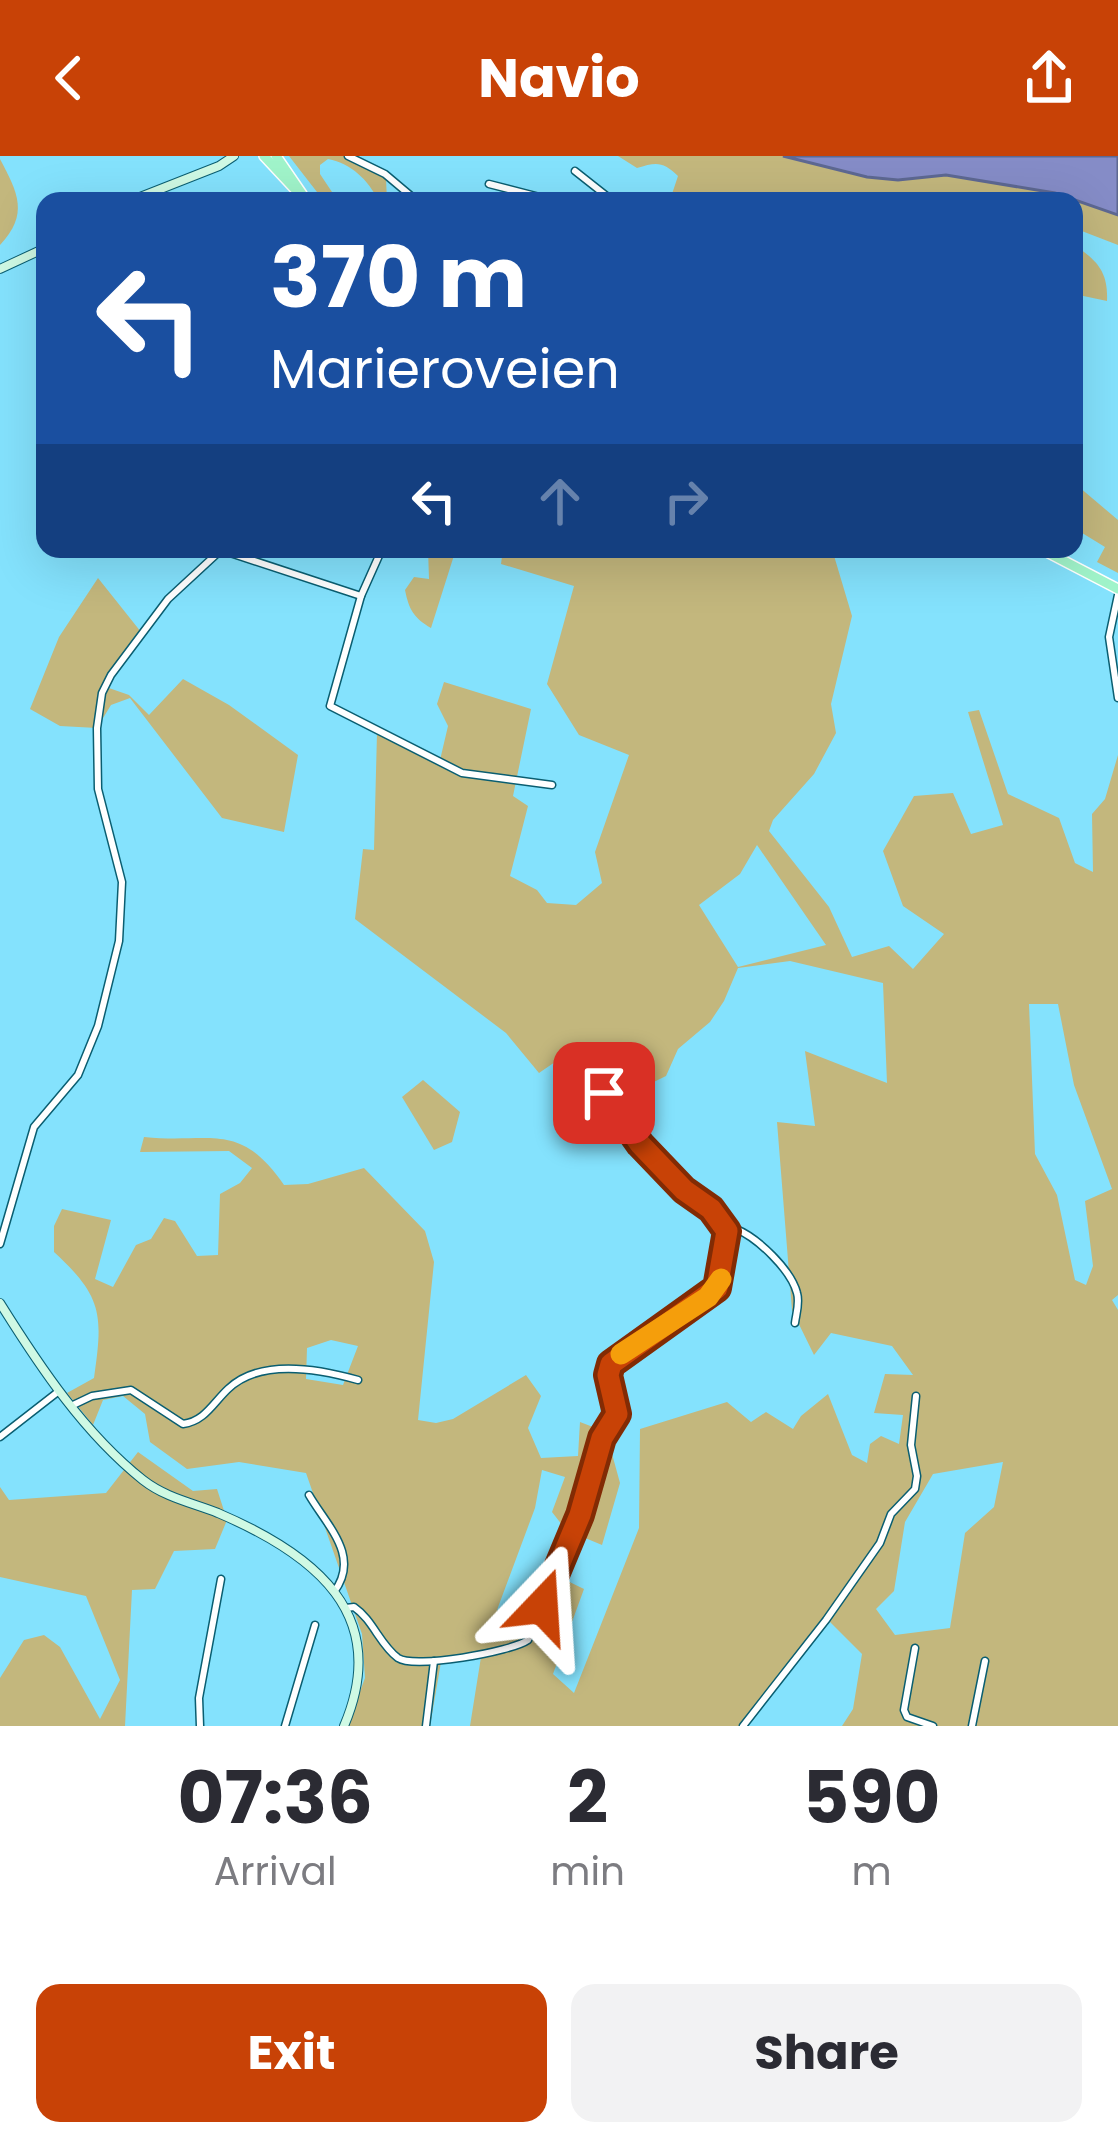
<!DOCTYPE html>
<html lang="en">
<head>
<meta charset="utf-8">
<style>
	:root { --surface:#fff; --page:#f2f2f3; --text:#2b2b33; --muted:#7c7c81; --accent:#c84206 }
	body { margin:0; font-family:Poppins,sans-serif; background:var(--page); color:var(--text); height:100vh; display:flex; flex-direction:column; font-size:45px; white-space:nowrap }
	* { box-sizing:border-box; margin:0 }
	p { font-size:39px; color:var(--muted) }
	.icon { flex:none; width:66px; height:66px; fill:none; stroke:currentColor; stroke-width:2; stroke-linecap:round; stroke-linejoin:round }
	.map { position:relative; height:1570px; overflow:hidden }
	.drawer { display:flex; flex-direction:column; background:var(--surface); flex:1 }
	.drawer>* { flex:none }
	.banner { position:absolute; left:36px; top:36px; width:1047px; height:366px; border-radius:24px; box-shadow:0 12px 48px #0002; background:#1a4fa0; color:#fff; overflow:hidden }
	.pin { position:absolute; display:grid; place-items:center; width:102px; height:102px; color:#fff; margin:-51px; border-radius:24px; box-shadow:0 6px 18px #0006 }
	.me { position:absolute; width:132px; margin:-66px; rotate:20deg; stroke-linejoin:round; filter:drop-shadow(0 0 9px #0008) }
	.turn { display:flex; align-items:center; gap:42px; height:252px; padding:0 36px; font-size:54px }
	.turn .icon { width:156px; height:156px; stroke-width:2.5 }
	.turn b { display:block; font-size:84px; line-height:102px }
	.lanes { display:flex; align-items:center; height:114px; padding:0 36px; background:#0003; justify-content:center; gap:60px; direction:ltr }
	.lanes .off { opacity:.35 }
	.eta { display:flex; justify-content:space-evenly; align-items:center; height:204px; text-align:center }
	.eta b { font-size:72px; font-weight:700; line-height:84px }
	.button { display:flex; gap:24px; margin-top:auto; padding:24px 36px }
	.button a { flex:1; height:138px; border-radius:24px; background:var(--accent); color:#fff; font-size:48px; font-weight:700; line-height:138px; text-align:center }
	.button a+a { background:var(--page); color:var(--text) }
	header { display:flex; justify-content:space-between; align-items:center; height:156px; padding:0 36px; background:var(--accent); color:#fff; font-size:54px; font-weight:700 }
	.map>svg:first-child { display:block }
</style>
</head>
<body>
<header><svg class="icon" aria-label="back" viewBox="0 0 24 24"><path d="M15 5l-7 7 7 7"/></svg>Navio<svg class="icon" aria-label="share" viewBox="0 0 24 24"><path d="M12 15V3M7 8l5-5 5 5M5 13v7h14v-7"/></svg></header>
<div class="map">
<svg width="1118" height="1570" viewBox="0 0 1118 1570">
	<rect width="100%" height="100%" fill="#84e2fd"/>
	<g fill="#c3b77d" fill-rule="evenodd">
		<path d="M289,0h55l42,23 1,22h-8c-12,-22 -27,-37 -51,-42l-8,6v9l18,27h-14z"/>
		<path d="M618,0h165l84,21 79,-2 110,18 18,8h-396l-7,-4 7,-21c-15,-15 -22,-14 -41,-8z"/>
		<path d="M0,3c18,34 29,55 0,86z"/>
		<path d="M1074,45l44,14v30l-44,-17z"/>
		<path d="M1074,89c24,16 34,27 33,56l-33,-7z"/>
		<path d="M1079,331l39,33v53l-21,-11 8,-15 -31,-19v-34z"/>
		<path d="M428,393h28l-25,79c-17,-10 -22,-18 -26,-38l9,-13 15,2z"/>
		<path d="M503,393h329l20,67 -21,88 5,29 -22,41 -41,46 -4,11 60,76 23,50 37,-11 24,23 31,-35 -41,-28 -20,-55 31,-55 39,-3 18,41 32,-9 -35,-113 11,-2 29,84 51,24 16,45 18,9 -1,-58 13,-15 13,-44v540l-6,5 6,10v416h-276l11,-17 9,-55 -32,-32 -53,59 -32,45h-275l11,-69 -40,5 -11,64h-83l18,-48 -3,-44 -56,-161 -67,-11 -52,7 -37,-27 -5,-28 -22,-18 -20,4 -10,25 -26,-32 27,-15c9,-63 9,-81 -40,-126v-26l8,-17 49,11 -16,59 18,8 23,-42 15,-6 13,-21 11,3 22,35 21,-1 2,-61 20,-11 12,-15 -23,-17 -89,1 4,-15c67,7 95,-17 140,48l24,-1 56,-16 61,63 9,31 -16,158 18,3 17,-4 73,-44 15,21 -13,32 13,30 37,-2 2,-34 26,10 14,51 -18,62 -36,-15 -14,-18 13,-35 -23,-7 -7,38 -38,102 17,15 31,-55 39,19 -31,85 21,19 65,-165 1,-99 87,-27 24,20 15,-10 27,17 8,-13 27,-22 24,61 15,8 3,-19 11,-8 18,8 4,-29 -29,-2 11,-39 28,1 -21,-29 -61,-13 -17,22 -22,-45 -15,-188 38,4 -10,-75 82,32 -4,-100 -93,-22 -52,7 -14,33 -14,21 -32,27 -12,27 -49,24 -43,-51 -35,24 -33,-40 -151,-114 8,-70 11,1 3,-117 63,27 8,-34 -11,-22 7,-22 87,27 -18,87 15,10 -18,70 27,14 10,13 29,2 26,-22 -7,-31 34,-97 -50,-20 -32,-51 27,-98 -73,-22zM757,689l69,100 -88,22 -39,-62 41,-31zM1029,848h29l16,81 38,104 -27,12 8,65 -7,19 -11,-5 -18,-85 -22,-41zM331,1184l27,6 -15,39 -37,-6 1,-31zM1003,1306l-9,45 -29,26 -15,95 -55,7 -19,-26 18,-18 11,-69 28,-48z"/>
		<path d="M98,422l43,54 -35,55 23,8 20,20 34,-36 46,26 69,50 -14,77 -62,-14 -92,-120 -19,7 -14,23 -37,-2 -30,-17 29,-72z"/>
		<path d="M423,924l37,32 -8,30 -18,8 -32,-53z"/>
		<path d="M138,1296l55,39 24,-2 10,31 -12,29 -41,2 -19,38 -23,1 -7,136h-125v-48l24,-38 20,-5 16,12 40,72 20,-39 -34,-84 -86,-19v-90l9,13 97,-7z"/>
	</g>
	<path fill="#858cc7" stroke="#5d6892" stroke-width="3" d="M783,0h335v59l-63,-22 -109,-18 -48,5 -31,-3z"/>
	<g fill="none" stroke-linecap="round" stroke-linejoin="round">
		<defs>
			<g id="street">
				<path d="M348,0l37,18 32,27"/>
				<path d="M575,15l38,30"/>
				<path d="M489,28l66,17"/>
				<path d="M382,393l-21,47 -31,110 132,67 90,12"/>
				<path d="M1118,439l-9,42 9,61"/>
				<path d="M727,1075l9,-2c22,9 55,41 61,64 3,10 -1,21 -2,30"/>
				<path d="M0,1088l34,-117 44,-52 20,-49 21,-85 3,-59 -24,-93 -1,-61 5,-35 9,-18 57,-76 53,-49 140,46"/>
				<path d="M71,1250l21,-10 39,-6 52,34c22,-3 30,-21 45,-35 32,-31 91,-20 130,-9"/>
				<path d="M0,1281l59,-46"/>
				<path d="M309,1339c18,31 52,61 25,97"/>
				<path d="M346,1452l8,-1c19,13 26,38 44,51 16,11 113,-6 130,-18l52,-125 24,-80 13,-21 -9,-39 3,-11 106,-76 10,-57 -16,-22 -27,-19 -44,-46 -37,-52"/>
				<path d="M915,1492l-11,62 3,7 26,9"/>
				<path d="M200,1570l-1,-28 22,-119"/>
				<path d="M285,1570l30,-101"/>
				<path d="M426,1570l8,-65"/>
				<path d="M743,1570l83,-106 54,-77 11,-29 24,-25 2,-13 -6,-31 5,-49"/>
				<path d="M972,1570l13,-65"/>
			</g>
			<g id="secondary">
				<path d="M130,45l89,-35 15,-10"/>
				<path d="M0,113l45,-21"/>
				<path d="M0,1147c40,64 84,130 143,177 23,18 50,23 75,33 96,41 174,101 126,213"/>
			</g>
			<g id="primary">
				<path d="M264,0l42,45"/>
				<path d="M276,0l26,38"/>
				<path d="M1041,393l77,40"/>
			</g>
		</defs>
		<use href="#street" stroke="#0a5e71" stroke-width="9"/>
		<use href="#secondary" stroke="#0a5e71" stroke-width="10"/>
		<use href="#primary" stroke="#fff" stroke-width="12"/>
		<use href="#street" stroke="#fff" stroke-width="6"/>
		<use href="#secondary" stroke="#cff9e4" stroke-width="8"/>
		<use href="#primary" stroke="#a0f4ca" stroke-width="9"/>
	</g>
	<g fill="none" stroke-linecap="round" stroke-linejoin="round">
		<defs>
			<path id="route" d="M542,1450l38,-91 22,-77 15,-24 -9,-39 3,-11 106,-76 10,-57 -16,-22 -27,-19 -44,-46 -36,-51"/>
		</defs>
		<use href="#route" stroke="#822b04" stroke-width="30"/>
		<use href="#route" stroke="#c84206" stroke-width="21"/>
		<path stroke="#f59e0b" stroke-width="21" d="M621,1198l87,-57 13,-18"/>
	</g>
</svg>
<div class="pin" style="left:604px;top:937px;background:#d93025"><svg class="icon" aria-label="arrive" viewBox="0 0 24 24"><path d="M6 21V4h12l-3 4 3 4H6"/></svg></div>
<svg class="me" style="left:542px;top:1450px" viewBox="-20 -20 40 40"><path d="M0-17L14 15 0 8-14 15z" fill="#c84206" stroke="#fff" stroke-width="4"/></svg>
<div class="banner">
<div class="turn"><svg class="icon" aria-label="left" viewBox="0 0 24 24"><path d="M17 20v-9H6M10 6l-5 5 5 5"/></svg><div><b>370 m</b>Marieroveien</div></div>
<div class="lanes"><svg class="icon" aria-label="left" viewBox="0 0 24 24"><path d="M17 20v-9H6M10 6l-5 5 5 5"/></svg><svg class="icon off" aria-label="ahead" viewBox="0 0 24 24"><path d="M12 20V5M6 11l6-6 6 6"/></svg><svg class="icon off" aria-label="right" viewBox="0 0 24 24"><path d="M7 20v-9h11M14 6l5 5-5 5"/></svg></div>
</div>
</div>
<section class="drawer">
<div class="eta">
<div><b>07:36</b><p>Arrival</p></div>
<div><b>2</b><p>min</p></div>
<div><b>590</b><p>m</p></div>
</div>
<div class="button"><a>Exit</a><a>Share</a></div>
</section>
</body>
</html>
